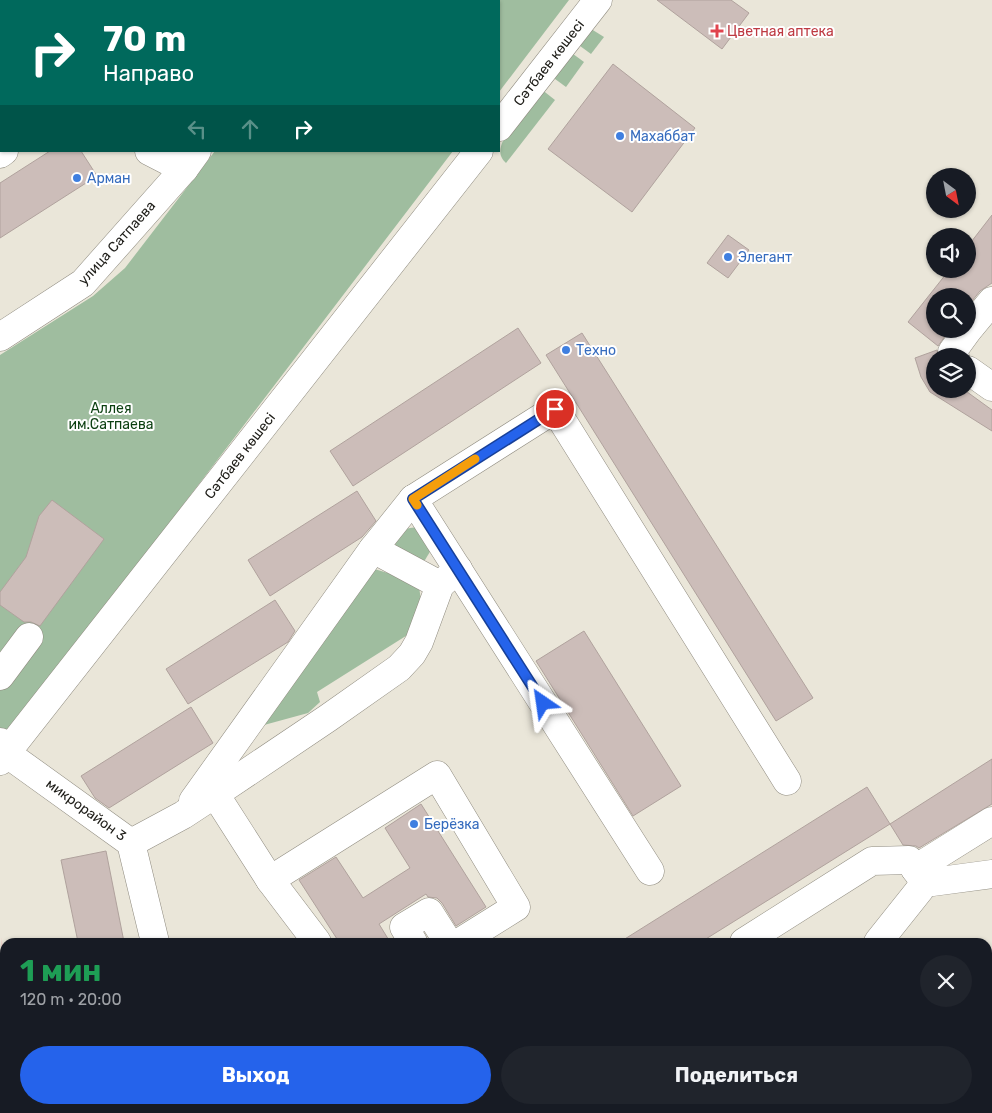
<!DOCTYPE html>
<html lang="ru">
<head>
<meta charset="utf-8">
<style>
	:root { --surface:#171b24; --page:#20242c; --text:#f1f3f6; --muted:#9ea1a6; --accent:#2563eb }
	body { margin:0; font-family:Rubik,sans-serif; background:var(--page); color:var(--text); height:100vh; display:flex; flex-direction:column; font-size:19px; white-space:nowrap }
	* { box-sizing:border-box; margin:0 }
	p { font-size:16px; color:var(--muted) }
	.icon { flex:none; width:28px; height:28px; fill:none; stroke:currentColor; stroke-width:2; stroke-linecap:round; stroke-linejoin:round }
	.map { position:relative; flex:1; overflow:hidden }
	.drawer { position:absolute; left:0px; top:938px; width:992px; height:176px; display:flex; flex-direction:column; background:var(--surface); border-radius:15px 15px 0 0; box-shadow:0 1px 4px #0004 }
	.drawer>* { flex:none }
	.hud { position:absolute; left:0px; top:0px; width:500px; height:152px; box-shadow:0 1px 4px #0004; background:#00695c; color:#fff; overflow:hidden }
	.needle { width:32px; rotate:148deg }
	.fabs { position:absolute; left:926px; top:168px; display:grid; gap:10px }
	.fabs a { display:grid; place-items:center; width:50px; height:50px; border-radius:50%; background:var(--surface); box-shadow:0 1px 4px #0004; font-size:25px }
	.pin { position:absolute; display:grid; place-items:center; width:42px; height:42px; color:#fff; margin:-21px; border:2px solid #fff; border-radius:50%; box-shadow:0 1px 5px #0007 }
	.me { position:absolute; width:55px; margin:-28px; rotate:328deg; stroke-linejoin:round; filter:drop-shadow(0 0 4px #0008) }
	.turn { display:flex; align-items:center; gap:18px; height:105px; padding:0 20px; font-size:22px }
	.turn .icon { width:65px; height:65px; stroke-width:2.5 }
	.turn b { display:block; font-size:35px; line-height:42px }
	.lanes { display:flex; align-items:center; height:48px; padding:0 20px; background:#0003; justify-content:center; gap:25px; direction:ltr }
	.lanes .off { opacity:.35 }
	.round { display:grid; place-items:center; flex:none; width:52px; height:52px; border-radius:26px; background:var(--page) }
	.overview { display:flex; align-items:center; justify-content:space-between; height:85px; padding:0 20px }
	h1 { font-size:30px; font-weight:700; line-height:38px; color:#1e9e55 }
	.cta { display:flex; gap:10px; margin-top:auto; padding:10px 20px }
	.cta a { flex:1; height:58px; border-radius:30px; background:var(--accent); color:#fff; font-size:20px; font-weight:700; line-height:58px; text-align:center }
	.cta a+a { background:var(--page); color:var(--text) }
	.map>svg:first-child { display:block }
</style>
</head>
<body>
<div class="map">
<svg width="992" height="1113" viewBox="0 0 992 1113">
	<rect width="100%" height="100%" fill="#eae6d9"/>
	<path fill="#efd6cf" d="M1,937l4,18v154h36v4h-41z"/>
	<g fill="#9fbd9f">
		<path d="M332,0h237l-70,92v-91h-168z"/>
		<path d="M588,27l16,10 -13,17 -15,-11z"/>
		<path d="M569,51l15,11 -18,25 -15,-11z"/>
		<path d="M541,89l14,11 -49,63c-2,-2 -4,-4 -5,-7 -6,-17 29,-53 40,-67z"/>
		<path d="M215,151h238l-453,594v-390l93,-59 32,-28z"/>
		<path d="M417,527l14,23 -6,10 -12,3 -17,-10 -1,-11 9,-13z"/>
		<path d="M371,568l37,11 11,8 2,13 -12,34 -92,58 3,10 -12,11 -59,16z"/>
	</g>
	<g fill="#ccbdb9" stroke="#b0a29d">
		<path d="M657,0h74l18,13 -27,36z"/>
		<path d="M613,64l82,64 -63,84 -84,-63z"/>
		<path d="M50,151h31l16,25 -97,62v-55z"/>
		<path d="M992,215v68l-12,8 -12,15v-10h-33v33h15l-12,17 -30,-24 42,-53h18v-23z"/>
		<path d="M728,235l21,15 -21,28 -21,-15z"/>
		<path d="M518,328l23,35 -188,123 -23,-35z"/>
		<path d="M582,333l231,365 -37,23 -230,-366z"/>
		<path d="M937,350l1,6h-3v33h28l29,21v21l-62,-39 -9,-15 -6,-19z"/>
		<path d="M357,491l19,30 -14,16 -92,59 -22,-36z"/>
		<path d="M52,500l52,39 -64,87 -9,-4h-7l-24,-17v-13l26,-35 13,-41z"/>
		<path d="M275,600l20,31 -7,11 -100,62 -22,-35z"/>
		<path d="M584,631l97,155 -48,30 -97,-155z"/>
		<path d="M191,707l22,36 -104,65 -14,-10 -14,-22z"/>
		<path d="M992,759v45l-73,44 -3,-2 -13,-1 -13,-21z"/>
		<path d="M867,787l23,37 -189,118h-81z"/>
		<path d="M421,804l65,103 -30,19 -14,-23 -5,-5 -9,-1 -2,-3 -47,30 11,18h-51l-40,-62 37,-23 27,41 47,-30 -25,-40z"/>
		<path d="M106,851l18,91h-46l-17,-82z"/>
	</g>
	<g fill="none" stroke-linecap="round" stroke-linejoin="round">
		<defs>
			<g id="minor">
				<path d="M311,1l1,-1"/>
				<path d="M499,127l99,-127"/>
				<path d="M149,151l35,18"/>
				<path d="M0,154l4,-3"/>
				<path d="M0,337l83,-54 101,-114 13,-18"/>
				<path d="M955,356l-3,-4 16,-22 24,-29"/>
				<path d="M968,370l24,17"/>
				<path d="M373,549l67,36"/>
				<path d="M0,676l29,-39"/>
				<path d="M0,742l6,11 125,90 24,99"/>
				<path d="M0,761l479,-610"/>
				<path d="M215,794l55,86 47,62"/>
				<path d="M193,801l180,-252 40,-50"/>
				<path d="M131,843l52,-28 32,-21 113,-76 71,-50 13,-14 7,-12 21,-57 18,-16"/>
				<path d="M915,869l77,-48"/>
				<path d="M650,871l-237,-372 142,-90 232,372"/>
				<path d="M270,880l167,-105 79,132 -56,35"/>
				<path d="M413,942l-9,-15 25,-15 19,30"/>
				<path d="M744,942l128,-81 37,-1 16,23"/>
				<path d="M878,942l47,-59 67,-9"/>
				<path d="M194,1109l1,4"/>
				<path d="M788,1109l4,4"/>
				<path d="M403,1113l17,-4"/>
			</g>
		</defs>
		<use href="#minor" stroke="#908c80" stroke-width="29"/>
		<use href="#minor" stroke="#fff" stroke-width="28"/>
	</g>
	<g fill="none" stroke-linecap="round" stroke-linejoin="round">
		<defs>
			<path id="route" d="M543,703l-130,-204 142,-90"/>
		</defs>
		<use href="#route" stroke="#184099" stroke-width="12"/>
		<use href="#route" stroke="#2563eb" stroke-width="9"/>
		<path stroke="#f59e0b" stroke-width="9" d="M417,505l-4,-6 62,-40"/>
	</g>
	<path fill="#e0444e" stroke="#fff" stroke-width="2" d="M714.5 23.5h5v5h5v5h-5v5h-5v-5h-5v-5h5z"/>
	<g fill="#3f7fe0" stroke="#fff" stroke-width="2">
		<circle cx="620" cy="136" r="5"/>
		<circle cx="77" cy="178" r="5"/>
		<circle cx="728" cy="257" r="5"/>
		<circle cx="566" cy="350" r="5"/>
		<circle cx="414" cy="824" r="5"/>
	</g>
	<g text-anchor="middle" dominant-baseline="central" stroke-width="4" stroke-linejoin="round" paint-order="stroke">
		<g font-size="14" fill="#be3a42" stroke="#fff" text-anchor="start">
			<text x="727" y="31">Цветная аптека</text>
		</g>
		<g font-size="14" fill="#1e1d18" stroke="#fff">
			<text transform="translate(549 63) rotate(-52)">Сәтбаев көшесі</text>
			<text transform="translate(117 243) rotate(-48)">улица Сатпаева</text>
			<text transform="translate(240 456) rotate(-52)">Сәтбаев көшесі</text>
			<text transform="translate(86 810) rotate(36)">микрорайон 3</text>
		</g>
		<g font-size="14" fill="#366cbe" stroke="#fff" text-anchor="start">
			<text x="630" y="136">Махаббат</text>
			<text x="87" y="178">Арман</text>
			<text x="738" y="257">Элегант</text>
			<text x="576" y="350">Техно</text>
			<text x="424" y="824">Берёзка</text>
		</g>
		<g font-size="14" fill="#0b3f10" stroke="#fff">
			<text x="111" y="408">Аллея<tspan x="111" dy="16">им.Сатпаева</tspan></text>
		</g>
	</g>
</svg>
<div class="fabs">
<a><svg class="needle" viewBox="-14 -14 28 28"><path d="M0-13l5 13h-10z" fill="#e53935"/><path d="M0 13l5-13h-10z" fill="#9ea1a6"/></svg></a>
<a><svg class="icon" aria-label="sound" viewBox="0 0 24 24"><path d="M4 9h4l5-4v14l-5-4H4zM17 9q2 3 0 6"/></svg></a>
<a><svg class="icon" aria-label="search" viewBox="0 0 24 24"><circle cx="10" cy="10" r="6"/><path d="M15 15l6 6"/></svg></a>
<a><svg class="icon" aria-label="layers" viewBox="0 0 24 24"><path d="M12 4l9 5-9 5-9-5zM3 14l9 5 9-5"/></svg></a>
</div>
<div class="pin" style="left:555px;top:409px;background:#d93025"><svg class="icon" aria-label="arrive" viewBox="0 0 24 24"><path d="M6 21V4h12l-3 4 3 4H6"/></svg></div>
<svg class="me" style="left:543px;top:703px" viewBox="-20 -20 40 40"><path d="M0-17L14 15 0 8-14 15z" fill="#2563eb" stroke="#fff" stroke-width="4"/></svg>
<div class="hud">
<div class="turn"><svg class="icon" aria-label="right" viewBox="0 0 24 24"><path d="M7 20v-9h11M14 6l5 5-5 5"/></svg><div><b>70 m</b>Направо</div></div>
<div class="lanes"><svg class="icon off" aria-label="left" viewBox="0 0 24 24"><path d="M17 20v-9H6M10 6l-5 5 5 5"/></svg><svg class="icon off" aria-label="ahead" viewBox="0 0 24 24"><path d="M12 20V5M6 11l6-6 6 6"/></svg><svg class="icon" aria-label="right" viewBox="0 0 24 24"><path d="M7 20v-9h11M14 6l5 5-5 5"/></svg></div>
</div>
<section class="drawer">
<div class="overview"><div><h1>1 мин</h1><p>120 m · 20:00</p></div><a class="round"><svg class="icon" aria-label="close" viewBox="0 0 24 24"><path d="M6 6l12 12M18 6L6 18"/></svg></a></div>
<div class="cta"><a>Выход</a><a>Поделиться</a></div>
</section>
</div>
</body>
</html>
